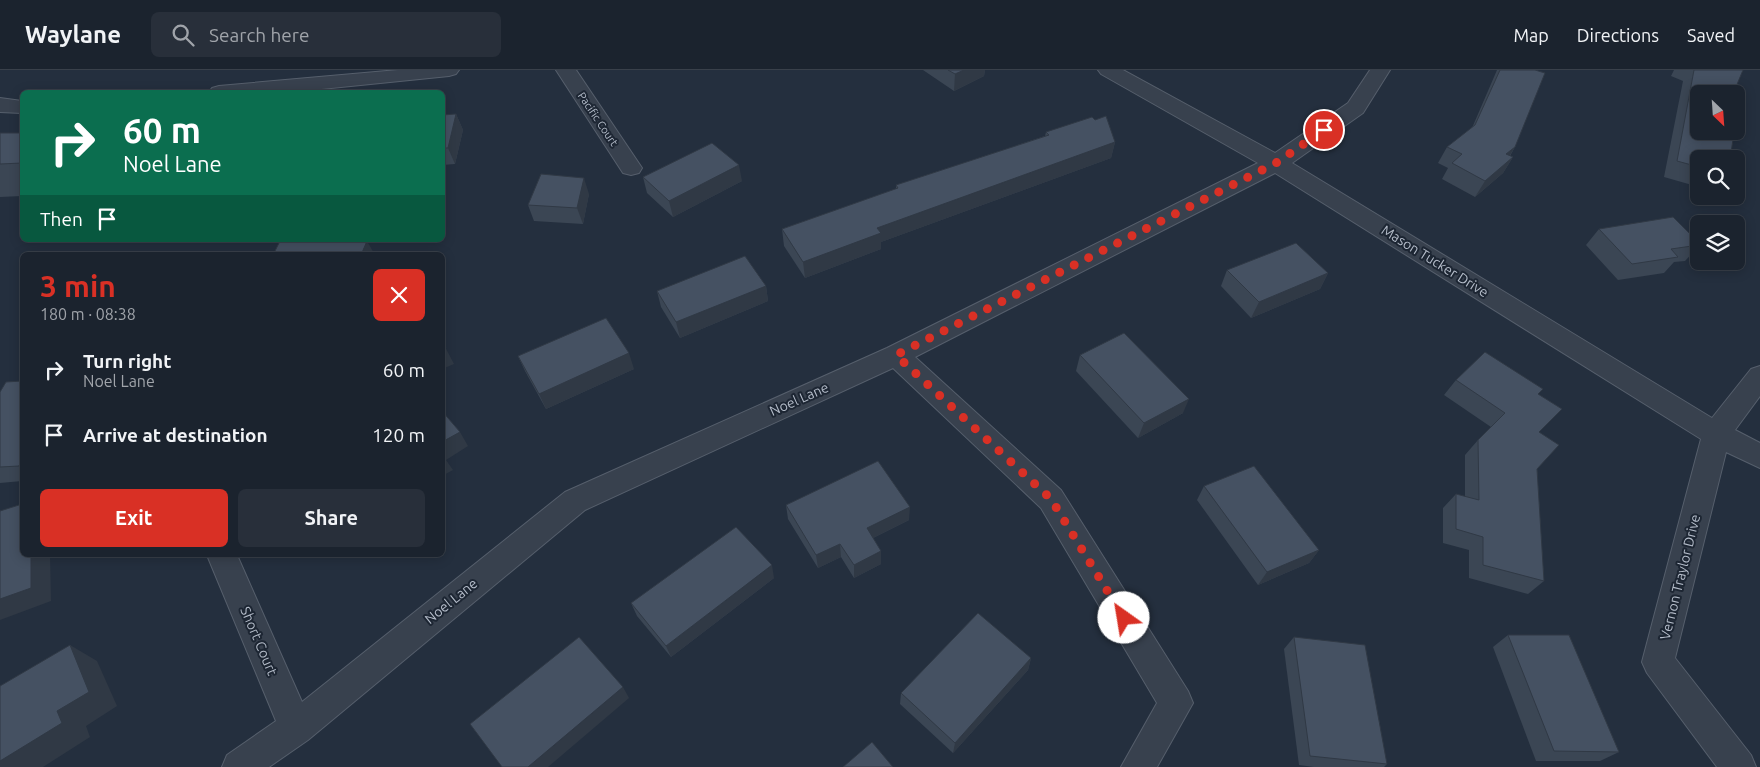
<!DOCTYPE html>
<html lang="en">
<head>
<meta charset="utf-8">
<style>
	:root { --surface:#1b232e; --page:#282f3a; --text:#f1f3f6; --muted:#a0a4aa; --line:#39404a; --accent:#d93025 }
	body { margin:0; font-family:Ubuntu,sans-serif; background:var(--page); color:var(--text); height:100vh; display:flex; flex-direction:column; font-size:19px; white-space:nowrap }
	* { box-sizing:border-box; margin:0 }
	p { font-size:16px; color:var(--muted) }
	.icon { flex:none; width:28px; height:28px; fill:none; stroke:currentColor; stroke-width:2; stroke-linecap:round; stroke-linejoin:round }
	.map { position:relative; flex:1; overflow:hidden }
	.side { position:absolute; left:20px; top:182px; width:425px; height:305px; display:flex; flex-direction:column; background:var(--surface); border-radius:8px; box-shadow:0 2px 12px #0003,0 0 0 1px var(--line) }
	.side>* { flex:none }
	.banner { position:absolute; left:20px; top:20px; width:425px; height:152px; border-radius:8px; box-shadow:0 2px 12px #0003,0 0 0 1px var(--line); background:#0b6e4f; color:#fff; overflow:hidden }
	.needle { width:32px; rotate:155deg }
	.buttons { position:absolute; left:1690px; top:15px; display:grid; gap:10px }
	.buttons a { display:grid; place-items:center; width:55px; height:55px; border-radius:8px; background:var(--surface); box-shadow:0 2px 12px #0003,0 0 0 1px var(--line); font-size:25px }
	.pin { position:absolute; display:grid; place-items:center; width:42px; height:42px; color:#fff; margin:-21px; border:2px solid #fff; border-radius:50%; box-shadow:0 1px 5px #0007 }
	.me { position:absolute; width:55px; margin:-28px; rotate:328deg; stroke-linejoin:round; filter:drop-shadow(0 0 4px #0008) }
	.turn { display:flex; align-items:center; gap:18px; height:105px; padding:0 20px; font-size:22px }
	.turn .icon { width:65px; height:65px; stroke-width:2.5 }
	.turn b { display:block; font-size:35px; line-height:42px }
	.then { display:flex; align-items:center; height:48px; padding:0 20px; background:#0003; gap:10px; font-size:19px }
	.round { display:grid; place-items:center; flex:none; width:52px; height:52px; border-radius:8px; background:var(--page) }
	.summary { display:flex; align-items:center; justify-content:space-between; height:85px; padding:0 20px }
	h1 { font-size:30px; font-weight:600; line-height:38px; color:var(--accent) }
	.cta { display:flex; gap:10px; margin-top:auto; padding:10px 20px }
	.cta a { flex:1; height:58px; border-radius:8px; background:var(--accent); color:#fff; font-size:20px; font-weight:600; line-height:58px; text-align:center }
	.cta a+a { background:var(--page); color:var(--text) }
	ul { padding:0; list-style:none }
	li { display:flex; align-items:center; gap:15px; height:65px; padding:0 20px }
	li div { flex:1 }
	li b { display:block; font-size:19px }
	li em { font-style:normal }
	header { display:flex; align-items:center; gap:30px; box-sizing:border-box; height:70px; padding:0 25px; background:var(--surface); border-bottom:1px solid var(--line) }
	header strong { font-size:24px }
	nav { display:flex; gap:28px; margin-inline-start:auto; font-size:18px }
	.search { width:350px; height:45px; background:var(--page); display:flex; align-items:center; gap:12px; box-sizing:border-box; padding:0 18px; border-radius:8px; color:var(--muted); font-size:19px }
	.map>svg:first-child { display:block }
</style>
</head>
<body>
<header>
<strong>Waylane</strong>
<div class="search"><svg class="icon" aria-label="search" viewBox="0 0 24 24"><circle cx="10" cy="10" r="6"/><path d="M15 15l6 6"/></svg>Search here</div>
<nav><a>Map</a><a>Directions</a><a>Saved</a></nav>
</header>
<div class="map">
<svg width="1760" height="697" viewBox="0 0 1760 697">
	<rect width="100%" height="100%" fill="#242f3e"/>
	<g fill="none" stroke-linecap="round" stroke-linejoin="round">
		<defs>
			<g id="minor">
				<path d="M398,0h61l-3,4 -7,2 -157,16h-83l3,-4 7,-2z"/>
				<path d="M556,0h20l66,98 -3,5 -8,2 -8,-2z"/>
				<path d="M1098,0h25l152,83 73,-50 22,-33h20l-27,43 -71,50 420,255 39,-49 9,-3v30l-25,34 25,13v25l-34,-16 -51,206 76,97 5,12h-39l-70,-94 -5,-11 59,-223 -426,-266 -360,184 146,133 127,201 5,12 -36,64h-36l36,-64 -116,-195 -148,-140 -308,142 -277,230 -39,27h-47l5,-12 49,-34 -69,-166h30l65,147 263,-210 322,-144 371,-185 -157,-89z"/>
				<path d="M0,28l22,3v12l-22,-1z"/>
			</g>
		</defs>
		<use href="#minor" stroke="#565f6c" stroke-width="2"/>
		<use href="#minor" fill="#38414e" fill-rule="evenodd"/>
	</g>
	<g fill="#3b4654">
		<path d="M923,0h62l-1,6 -30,15z"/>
		<path d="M1497,0h38l-20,77 -5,9 3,1 -10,16 -28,24 -33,-18 6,-11 -10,-5 9,-16 25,-19z"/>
		<path d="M1674,0h69l-44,24v93l-35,-10 19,-96 -12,-5z"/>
		<path d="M442,40l3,5 11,-1 7,16 -8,34 -13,1z"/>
		<path d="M1046,62l69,10 -4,16 -230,84v7l-76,29 -21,-32 -2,-17 114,-40v-4l149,-49z"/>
		<path d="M0,63h22v63l-22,1z"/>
		<path d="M643,107l99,4 -69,36 -26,-24z"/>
		<path d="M589,124l-6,30 -49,-3 -6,-16z"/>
		<path d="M1599,159l100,14v3l-14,15 -11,1 -10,11 -46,7 -32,-35z"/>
		<path d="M1227,200l101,3 -8,16 -69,29 -30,-32z"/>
		<path d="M766,216l2,15 -88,37 -19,-31 -4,-16z"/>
		<path d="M1080,285l103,58 -45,25 -62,-67z"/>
		<path d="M518,286l116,13 -88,40 -21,-38z"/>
		<path d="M1456,310l82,14 1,38 -2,37 7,112 -16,13 -59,-16v-28l-26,-7v-35l13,-14 9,3v-42l13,-15 13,-13 -47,-32z"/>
		<path d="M22,311v100l-22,2v-91z"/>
		<path d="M1204,416l115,64 -10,13 -51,22 -61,-85z"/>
		<path d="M786,435l123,15 -36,18 8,26 -27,14 -13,-21 -23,11 -30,-49z"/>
		<path d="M774,508l-103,79 -34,-41 -6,-13z"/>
		<path d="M1508,565l111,117 -19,9h-64l-43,-114z"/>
		<path d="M1294,567l93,127 -3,3h-70l-15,-2 -15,-116z"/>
		<path d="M1031,588l-3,12 -75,83 -53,-49 1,-11z"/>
	</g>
	<g fill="#303945">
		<path d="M964,0h21l-1,6 -30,15 1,-17z"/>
		<path d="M456,44l7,16 -8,34 -7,-16z"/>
		<path d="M1115,72l-4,16 -230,84v7l-76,29 -2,-16 74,-34z"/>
		<path d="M1515,77l-10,16 1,-9z"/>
		<path d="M1513,87l-10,16 -28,24 10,-16z"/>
		<path d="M739,95l3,16 -69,36 -4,-16z"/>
		<path d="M584,108l5,16 -6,30 -6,-16z"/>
		<path d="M367,171l8,14h-14z"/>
		<path d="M1328,203l-8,16 -69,29 8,-16z"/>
		<path d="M766,216l2,15 -88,37 -4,-16z"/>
		<path d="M442,271l12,23 -12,5z"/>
		<path d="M629,283l5,16 -88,40 -7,-15z"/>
		<path d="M1189,329l-6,14 -45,25 6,-15z"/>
		<path d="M460,362l8,14 -22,14 7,10 -11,6v-34z"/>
		<path d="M22,389v9l-3,-2z"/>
		<path d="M910,437l-1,13 -42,21v-13z"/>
		<path d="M840,474l1,13 -23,11 -2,-13z"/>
		<path d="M1319,480l-10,13 -51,22 9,-13z"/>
		<path d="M881,481v13l-27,14v-13z"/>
		<path d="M31,485h19l1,46 -51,19v-21z"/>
		<path d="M772,495l2,13 -103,79 -5,-11z"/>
		<path d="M70,575l27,16 20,45 -31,20 4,11 -47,30h-43v-6l57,-50z"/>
		<path d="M1031,588l-3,12 -75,83 2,-10z"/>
		<path d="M623,617l6,11 -81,69h-20z"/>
	</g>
	<g fill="#455162" stroke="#303945">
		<path d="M948,0h16l-9,4z"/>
		<path d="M1500,0h35l10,3 -30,74 -9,7 7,3 -28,24 -33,-18 10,-9 -15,-7 28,-22z"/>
		<path d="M1694,0h49l-10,24h-34v37h30l5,2 -4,26h-31v8l-22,-6z"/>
		<path d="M456,44l-8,34h-6v-33z"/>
		<path d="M1106,46l9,26 -238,86 4,5 -78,29 -21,-33 116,-41 -2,-3 153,-50 -3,-3 46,-15 3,3z"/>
		<path d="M0,63h22v30l-22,1z"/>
		<path d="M712,73l27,22 -70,36 -26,-24z"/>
		<path d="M541,104l43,4 -7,30 -49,-3z"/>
		<path d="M1673,147l26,26v2l-28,4 7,8 -46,7 -33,-35z"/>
		<path d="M280,171h87l-6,14h-88z"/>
		<path d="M1296,173l32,30 -69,29 -32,-32z"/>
		<path d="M745,186l21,30 -90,36 -19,-31z"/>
		<path d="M606,248l23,35 -90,41 -21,-38z"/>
		<path d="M1124,263l65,66 -45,24 -64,-68z"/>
		<path d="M442,272l4,6 -4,2z"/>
		<path d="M1485,282l58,37 -5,5 24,15 -23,23 20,13 -22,24 7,112 -61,-16v-28l-27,-8v-35l23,6 -1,-60 27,-27 -49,-33z"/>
		<path d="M22,311v78l-3,7 -19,1v-75l6,-10z"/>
		<path d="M442,341l18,21 -18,10z"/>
		<path d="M878,391l32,46 -43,21 14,23 -27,14 -14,-21 -24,11 -30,-50z"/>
		<path d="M1254,396l65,84 -52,22 -63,-86z"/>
		<path d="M22,434v51h9v33l-31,11v-88z"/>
		<path d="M736,457l36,38 -106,81 -35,-43z"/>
		<path d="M978,543l53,45 -76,85 -54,-50z"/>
		<path d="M1508,565h61l50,117 -65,-1z"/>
		<path d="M579,567l44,50 -95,80h-26l-32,-43z"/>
		<path d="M1294,567l71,8 22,119 -77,-8z"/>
		<path d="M70,575l19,47 -32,19 5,12 -62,38v-75z"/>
		<path d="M872,672l21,25h-50z"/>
	</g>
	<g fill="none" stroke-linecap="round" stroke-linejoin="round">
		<path stroke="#d93025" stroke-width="9" stroke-dasharray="0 16.2" d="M1124,548l-73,-119 -155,-144 380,-192 48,-33"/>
	</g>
	<g text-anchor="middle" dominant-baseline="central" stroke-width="4" stroke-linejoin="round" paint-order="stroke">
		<g font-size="11" fill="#b4bcc9" stroke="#1d2633">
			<text transform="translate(598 49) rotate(56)">Pacific Court</text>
		</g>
		<g font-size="14" fill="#b4bcc9" stroke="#1d2633">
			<text transform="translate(1435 191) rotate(32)">Mason Tucker Drive</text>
			<text transform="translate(799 329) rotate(-24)">Noel Lane</text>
			<text transform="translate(1680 507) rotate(-76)">Vernon Traylor Drive</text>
			<text transform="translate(451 531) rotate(-39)">Noel Lane</text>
			<text transform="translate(259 571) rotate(67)">Short Court</text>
		</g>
	</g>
</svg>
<div class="buttons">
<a><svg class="needle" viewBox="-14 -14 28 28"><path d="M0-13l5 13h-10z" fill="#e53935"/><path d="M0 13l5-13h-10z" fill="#a0a4aa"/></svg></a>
<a><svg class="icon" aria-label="search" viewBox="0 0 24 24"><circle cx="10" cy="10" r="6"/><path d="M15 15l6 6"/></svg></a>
<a><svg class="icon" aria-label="layers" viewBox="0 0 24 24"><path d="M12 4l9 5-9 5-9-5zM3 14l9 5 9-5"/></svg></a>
</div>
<div class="pin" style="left:1324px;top:60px;background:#d93025"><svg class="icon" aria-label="arrive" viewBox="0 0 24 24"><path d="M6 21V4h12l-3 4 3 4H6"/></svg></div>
<svg class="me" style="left:1124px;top:548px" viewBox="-20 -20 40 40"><circle r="19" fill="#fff"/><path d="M0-13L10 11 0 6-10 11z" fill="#d93025"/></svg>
<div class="banner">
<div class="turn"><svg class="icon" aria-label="right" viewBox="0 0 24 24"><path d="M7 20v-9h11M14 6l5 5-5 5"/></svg><div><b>60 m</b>Noel Lane</div></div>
<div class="then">Then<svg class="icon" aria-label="arrive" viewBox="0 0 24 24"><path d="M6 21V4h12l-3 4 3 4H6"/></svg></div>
</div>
<section class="side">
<div class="summary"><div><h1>3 min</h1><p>180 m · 08:38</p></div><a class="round" style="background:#d93025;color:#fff"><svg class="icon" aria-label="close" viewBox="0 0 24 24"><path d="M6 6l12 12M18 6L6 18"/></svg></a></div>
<ul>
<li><svg class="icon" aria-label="right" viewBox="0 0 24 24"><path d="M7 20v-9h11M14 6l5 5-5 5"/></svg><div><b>Turn right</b><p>Noel Lane</p></div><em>60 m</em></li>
<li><svg class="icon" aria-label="arrive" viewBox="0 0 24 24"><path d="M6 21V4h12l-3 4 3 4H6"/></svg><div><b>Arrive at destination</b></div><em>120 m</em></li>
</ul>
<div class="cta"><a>Exit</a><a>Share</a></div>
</section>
</div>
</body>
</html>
